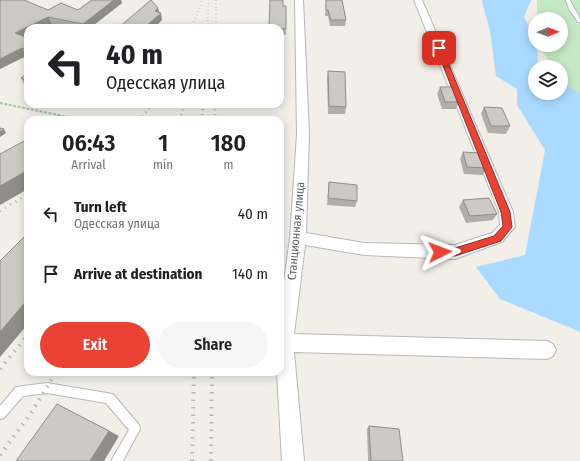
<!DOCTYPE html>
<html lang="en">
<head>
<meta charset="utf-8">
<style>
	:root { --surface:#fff; --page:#f6f6f6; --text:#202124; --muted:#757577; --accent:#ea4335 }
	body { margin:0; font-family:"Fira Sans Condensed",sans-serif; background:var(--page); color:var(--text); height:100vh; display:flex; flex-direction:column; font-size:15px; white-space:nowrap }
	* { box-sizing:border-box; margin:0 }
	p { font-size:13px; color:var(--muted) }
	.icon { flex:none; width:22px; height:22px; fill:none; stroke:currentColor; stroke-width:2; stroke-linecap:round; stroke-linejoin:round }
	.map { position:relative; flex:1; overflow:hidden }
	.details { position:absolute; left:24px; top:116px; width:260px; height:260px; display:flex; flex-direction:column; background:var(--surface); border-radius:12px; box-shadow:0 2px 10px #0003 }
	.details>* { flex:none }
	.guide { position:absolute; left:24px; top:24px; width:260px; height:84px; border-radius:12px; box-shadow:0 2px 10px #0003; background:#fff; color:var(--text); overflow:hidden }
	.needle { width:26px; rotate:89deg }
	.buttons { position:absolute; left:528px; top:12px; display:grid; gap:8px }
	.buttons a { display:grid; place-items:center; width:40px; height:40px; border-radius:50%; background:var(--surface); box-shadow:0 2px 10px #0003; font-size:20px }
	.pin { position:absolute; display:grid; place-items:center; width:34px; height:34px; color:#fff; margin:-17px; border-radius:8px; box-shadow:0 2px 6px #0006 }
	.me { position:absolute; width:44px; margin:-22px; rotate:87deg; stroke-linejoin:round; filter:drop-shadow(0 0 3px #0008) }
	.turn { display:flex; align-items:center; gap:14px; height:84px; padding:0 16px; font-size:18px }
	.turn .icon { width:52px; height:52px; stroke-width:2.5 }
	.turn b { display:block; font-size:28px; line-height:34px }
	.eta { display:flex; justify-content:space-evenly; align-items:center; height:68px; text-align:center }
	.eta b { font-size:24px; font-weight:600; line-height:28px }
	.action { display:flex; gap:8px; margin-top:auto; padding:8px 16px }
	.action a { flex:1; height:46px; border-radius:24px; background:var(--accent); color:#fff; font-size:16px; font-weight:600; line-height:46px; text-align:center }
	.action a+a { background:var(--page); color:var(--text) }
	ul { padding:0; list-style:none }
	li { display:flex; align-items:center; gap:12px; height:60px; padding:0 16px }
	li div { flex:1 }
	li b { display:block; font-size:15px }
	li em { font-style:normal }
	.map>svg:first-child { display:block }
</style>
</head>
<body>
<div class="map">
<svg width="580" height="461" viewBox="0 0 580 461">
	<rect width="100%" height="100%" fill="#f1efe8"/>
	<path fill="#c5e8c5" d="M537,0h43v95c-13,-10 -19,-11 -19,-28h-8l-15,-22h23v-26h-24z"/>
	<path fill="#aadaff" d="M482,0h49l-7,17 11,22v6h2l1,20 3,2h-6v26h26v-12l19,13v239l-2,-2 -78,-32 -24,-32 49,-12 20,-105 -28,-45v-16l-21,-13 -6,-45 -8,-29z"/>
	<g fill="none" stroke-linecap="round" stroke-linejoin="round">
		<defs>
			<g id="service">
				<path d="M566,0h4c3,8 10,15 10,22h-2l-9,-13z"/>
				<path d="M47,383l66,11 26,31 1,4 -17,32h-12l18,-31 -23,-27 -59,-10 -24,3 -19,22 -4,1v-13l16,-19z"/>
			</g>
			<path id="minor" d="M295,0h8l6,134 -3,99 58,10 91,2 37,-12 8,-8 -1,-13 -85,-212h8l91,212 2,15 -13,15 -47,17 -91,-4 -59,-10 -11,89 253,7 6,3 3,6 -3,6 -6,3 -253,-7 10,109h-22l-5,-89h3v-63l10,-71 7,-104z"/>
		</defs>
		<use href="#service" stroke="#b5b8bc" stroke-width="2"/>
		<use href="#minor" stroke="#b5b8bc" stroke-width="2"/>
		<path stroke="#9cc7a9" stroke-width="2" stroke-dasharray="3 1.5" stroke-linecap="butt" d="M0,103l83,17"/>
		<use href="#service" fill="#fff" fill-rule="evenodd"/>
		<use href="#minor" fill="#fff" fill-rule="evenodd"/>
		<g stroke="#b6b7b8" stroke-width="2" stroke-dasharray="0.5 3" stroke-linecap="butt">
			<path d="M216,0v28"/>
			<path d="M191,28l10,-23v-5"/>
			<path d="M207,28l2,-28"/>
		</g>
		<g stroke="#b6b7b8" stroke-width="2.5" stroke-dasharray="1 4" stroke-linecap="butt">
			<path d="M215,104v16"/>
			<path d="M139,120l14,-16"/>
			<path d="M180,120l4,-16"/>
			<path d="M202,120l1,-16"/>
		</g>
		<path stroke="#b6b7b8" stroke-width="3" stroke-dasharray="1 5" stroke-linecap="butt" d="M0,211l28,-17"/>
		<g stroke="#b6b7b8" stroke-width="4" stroke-dasharray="1.5 6" stroke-linecap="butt">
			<path d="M0,369l28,-34"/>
			<path d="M0,455l31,-42 25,-41"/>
			<path d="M192,461l2,-89"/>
			<path d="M211,461l1,-89"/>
		</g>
	</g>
	<g fill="#afaea9">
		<path d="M0,0l48,10h30l14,-10h29l1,3 -32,25h-20l-18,-4 -7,4h-17v8l-2,1 2,1v18h-2l-26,13z"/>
		<path d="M326,0l20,20 -1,6h-15l-2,-10h-3z"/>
		<path d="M283,6h3v29h-6v-7z"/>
		<path d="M328,71l18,36 -1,7h-17l-1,-36z"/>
		<path d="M28,73v14l-3,-1 -4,-8z"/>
		<path d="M440,87l19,15 -3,7h-14l-5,-15z"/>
		<path d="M484,107l26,19 -4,8 -18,-1 -7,-19z"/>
		<path d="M463,152l24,16 -4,7 -19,-1 -4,-15z"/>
		<path d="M329,182l28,19 -2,6 -28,-2z"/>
		<path d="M463,200l34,14 -4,6 -27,3 -7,-16z"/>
		<path d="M369,426l34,35h-35l-1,-32z"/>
	</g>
	<g fill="#8f8d8a">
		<path d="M114,0h7l1,3 -32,25h-6l-1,-4z"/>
		<path d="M158,8l2,6 1,-1 1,7 -8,8h-10l11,-17z"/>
		<path d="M48,17l4,7 -7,4h-17v8l-9,5 -4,-8z"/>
		<path d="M22,48l4,8 -26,13v-10z"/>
		<path d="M4,129l2,4 -6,4v-5z"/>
		<path d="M28,170v19l-28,16v-19z"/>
		<path d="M28,299v25l-28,33v-25z"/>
		<path d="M57,404l62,32 -15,25h-14z"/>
	</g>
	<g fill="#cccac5" stroke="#8f8d8a">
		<path d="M0,0h24l24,10 13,-7 17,7 14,-10h22l-31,24 -35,-7 -33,16 13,5v13l-6,-3 -22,11z"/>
		<path d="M151,0l7,8 -3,3 6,2 -17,15 -7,-1 -1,1h-18z"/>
		<path d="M270,0h13v6h3v23l-17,-1z"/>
		<path d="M326,0h16l4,20h-15l-3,-10h-2z"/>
		<path d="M328,71l17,1 1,35 -17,-1z"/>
		<path d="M28,73v8l-7,-3z"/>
		<path d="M440,87h13l6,15h-14z"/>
		<path d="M484,107l18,1 8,18h-19z"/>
		<path d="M0,128l4,1 -4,3z"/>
		<path d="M28,139v31l-28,16v-32z"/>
		<path d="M463,152l17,1 7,15 -20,-1z"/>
		<path d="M329,182l28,3v16l-29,-3z"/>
		<path d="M489,198l8,16 -27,2 -7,-16z"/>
		<path d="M28,233v66l-28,33v-71z"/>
		<path d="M57,404l52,27 -19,30h-74z"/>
		<path d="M369,426l30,3 4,32h-32z"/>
	</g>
	<path fill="#ea4335" stroke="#982c22" d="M436,46l6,2 68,164 2,15 -11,14 -46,15 -18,-1 -2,-3 2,-3 18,-1 39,-12 9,-10 -2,-14 -65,-164z"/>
	<g text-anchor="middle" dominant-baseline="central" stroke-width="3.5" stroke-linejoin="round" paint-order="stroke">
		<g font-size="12" fill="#5f6368" stroke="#fff">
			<text transform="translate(296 231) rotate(-85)">Станционная улица</text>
		</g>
	</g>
</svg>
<div class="buttons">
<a><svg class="needle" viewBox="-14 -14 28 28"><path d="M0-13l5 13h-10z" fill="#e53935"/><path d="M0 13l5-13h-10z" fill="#757577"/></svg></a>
<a><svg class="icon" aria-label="layers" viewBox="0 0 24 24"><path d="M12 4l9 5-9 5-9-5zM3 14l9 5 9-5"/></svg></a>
</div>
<div class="pin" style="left:439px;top:48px;background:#d93025"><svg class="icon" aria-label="arrive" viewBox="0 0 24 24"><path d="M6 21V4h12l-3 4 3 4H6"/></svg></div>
<svg class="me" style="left:440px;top:252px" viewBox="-20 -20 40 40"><path d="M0-17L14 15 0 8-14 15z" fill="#ea4335" stroke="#fff" stroke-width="4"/></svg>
<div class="guide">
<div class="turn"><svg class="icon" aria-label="left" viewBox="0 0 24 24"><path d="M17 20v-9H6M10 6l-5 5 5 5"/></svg><div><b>40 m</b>Одесская улица</div></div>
</div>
<section class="details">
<div class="eta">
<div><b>06:43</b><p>Arrival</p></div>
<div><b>1</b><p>min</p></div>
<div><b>180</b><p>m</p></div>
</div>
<ul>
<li><svg class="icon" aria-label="left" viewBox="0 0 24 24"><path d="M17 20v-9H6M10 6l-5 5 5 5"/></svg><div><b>Turn left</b><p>Одесская улица</p></div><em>40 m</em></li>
<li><svg class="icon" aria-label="arrive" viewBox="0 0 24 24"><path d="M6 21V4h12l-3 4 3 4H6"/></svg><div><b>Arrive at destination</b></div><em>140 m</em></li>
</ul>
<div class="action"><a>Exit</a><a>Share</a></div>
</section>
</div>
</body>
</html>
